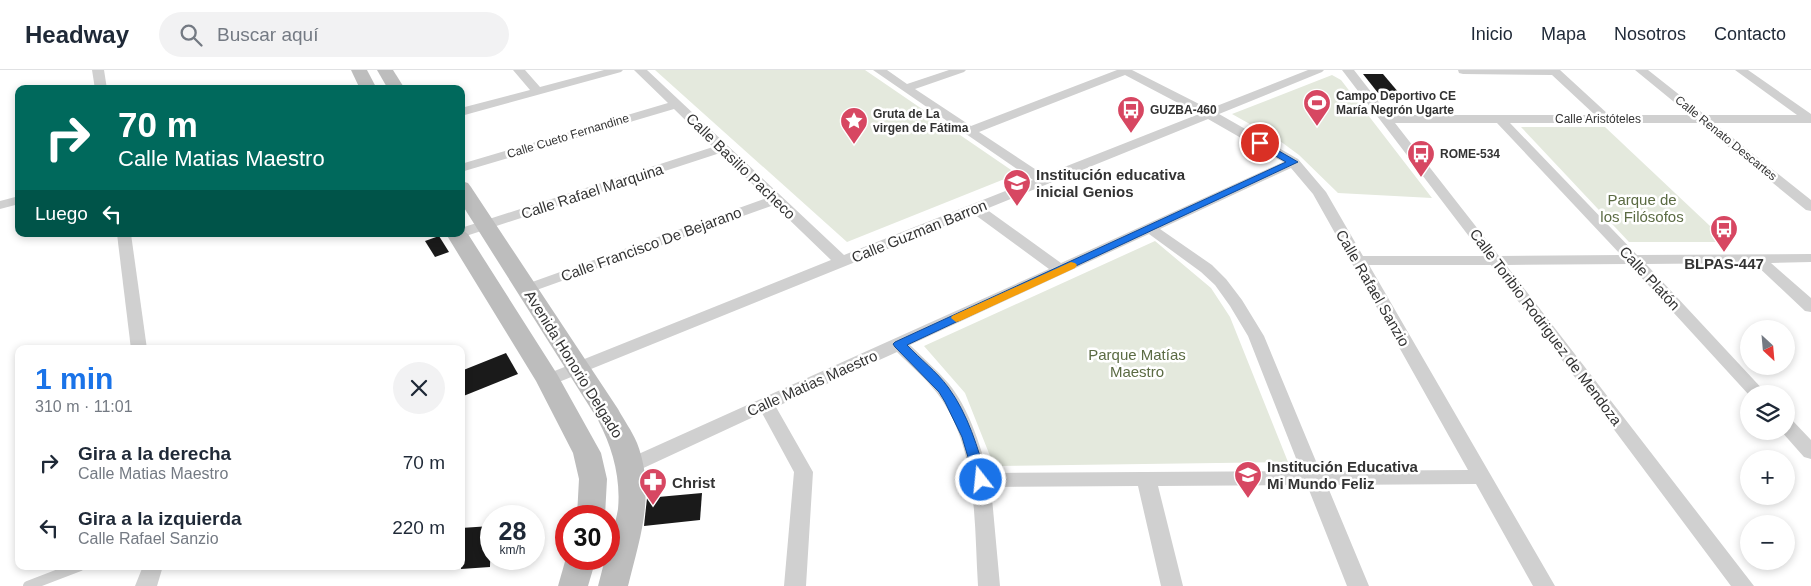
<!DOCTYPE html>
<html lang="es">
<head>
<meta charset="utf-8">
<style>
	:root { --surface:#fff; --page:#f2f2f3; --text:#1f2937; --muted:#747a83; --line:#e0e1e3; --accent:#1a73e8 }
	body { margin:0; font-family:Arial,sans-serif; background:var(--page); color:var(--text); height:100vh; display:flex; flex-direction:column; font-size:19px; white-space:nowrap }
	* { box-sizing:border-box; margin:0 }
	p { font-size:16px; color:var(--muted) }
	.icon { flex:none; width:28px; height:28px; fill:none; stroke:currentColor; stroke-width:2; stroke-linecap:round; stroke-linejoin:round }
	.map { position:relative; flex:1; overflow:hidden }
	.sheet { position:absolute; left:15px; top:275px; width:450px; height:225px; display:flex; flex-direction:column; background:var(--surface); border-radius:10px; box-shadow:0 2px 8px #0003 }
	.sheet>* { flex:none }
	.top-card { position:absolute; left:15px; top:15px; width:450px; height:152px; border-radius:10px; box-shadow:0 2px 8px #0003; background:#00695c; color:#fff; overflow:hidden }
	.needle { width:32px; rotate:154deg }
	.fabs { position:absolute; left:1740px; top:250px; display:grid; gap:10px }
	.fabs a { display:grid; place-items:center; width:55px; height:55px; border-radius:50%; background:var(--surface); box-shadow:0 2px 8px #0003; font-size:25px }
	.speed { position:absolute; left:480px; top:435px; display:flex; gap:10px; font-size:25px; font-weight:700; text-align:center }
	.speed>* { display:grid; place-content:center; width:65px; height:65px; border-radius:50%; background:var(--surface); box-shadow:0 2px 8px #0003; line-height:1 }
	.speed small { font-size:12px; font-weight:400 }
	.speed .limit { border:8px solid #d22; background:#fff; color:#111 }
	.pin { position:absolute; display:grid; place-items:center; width:42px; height:42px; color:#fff; margin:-21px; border:2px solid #fff; border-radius:50%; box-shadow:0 1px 5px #0007 }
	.me { position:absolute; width:55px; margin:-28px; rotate:344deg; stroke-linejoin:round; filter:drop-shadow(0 0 4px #0008) }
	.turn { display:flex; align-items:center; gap:18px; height:105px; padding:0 20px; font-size:22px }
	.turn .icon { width:65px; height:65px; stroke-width:2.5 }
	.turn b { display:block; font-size:35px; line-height:42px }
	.then { display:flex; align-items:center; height:48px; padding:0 20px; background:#0003; gap:10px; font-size:19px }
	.round { display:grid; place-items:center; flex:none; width:52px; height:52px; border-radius:26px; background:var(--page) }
	.summary { display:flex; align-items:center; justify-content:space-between; height:85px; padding:0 20px }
	h1 { font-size:30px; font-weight:800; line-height:38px; color:var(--accent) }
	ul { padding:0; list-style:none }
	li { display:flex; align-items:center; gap:15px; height:65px; padding:0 20px }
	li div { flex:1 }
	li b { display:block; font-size:19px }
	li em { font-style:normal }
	header { display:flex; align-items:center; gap:30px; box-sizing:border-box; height:70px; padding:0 25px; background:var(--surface); border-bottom:1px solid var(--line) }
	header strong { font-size:24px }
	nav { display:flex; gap:28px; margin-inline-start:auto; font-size:18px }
	.search { width:350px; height:45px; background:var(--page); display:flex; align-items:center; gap:12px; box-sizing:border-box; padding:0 18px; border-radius:28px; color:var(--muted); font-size:19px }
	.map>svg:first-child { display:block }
</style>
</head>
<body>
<header>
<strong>Headway</strong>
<div class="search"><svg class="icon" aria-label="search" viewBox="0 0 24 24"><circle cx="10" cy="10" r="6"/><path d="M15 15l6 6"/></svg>Buscar aquí</div>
<nav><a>Inicio</a><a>Mapa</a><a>Nosotros</a><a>Contacto</a></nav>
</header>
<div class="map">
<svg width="1811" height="516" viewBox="0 0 1811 516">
	<rect width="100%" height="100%" fill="#fff"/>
	<g fill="#e4e9dd">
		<path d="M655,0h210l152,104 -170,68z"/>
		<path d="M1332,5l9,5 91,118 -94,-5 -39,-38 -19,-14 -48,-27z"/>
		<path d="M1521,57h84l122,115h-98z"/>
		<path d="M1155,171l56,47 19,29 58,145 -294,4 -29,-73 -41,-47z"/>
	</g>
	<g fill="#1a1a1a">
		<path d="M1363,4h20l16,19h-21z"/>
		<path d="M439,166l10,16 -14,5 -10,-16z"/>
		<path d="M506,283l12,21 -57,23v-26z"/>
		<path d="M702,423l-2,27 -56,6 3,-28z"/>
		<path d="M491,456l-1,41 -29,2v-41z"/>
	</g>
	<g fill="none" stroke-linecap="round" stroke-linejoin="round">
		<path stroke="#d0d0d0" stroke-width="10" d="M28,516l52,-20"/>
		<g fill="#d0d0d0" fill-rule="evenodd">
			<path d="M92,0h12l3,19h-12z"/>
			<path d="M513,0h12l15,17 64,-17h19l-2,2 -160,44v-8l69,-18z"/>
			<path d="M634,0h13l197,185 189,-75 -160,-110h14l20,14 42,-14h17l-2,2 -49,17 56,37 146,-56h15l77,39 99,-39h16l-2,2 -103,42 79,45 28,33 37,64h121l-142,-186h12l35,45h206l-43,-40 -89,-1 -4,-1 -1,-3h102l49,45h81l-55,-45h13l57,45h92l-62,-45h13l63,44v9h-97l97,77v11l-5,-1 -107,-87h-189l127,132 174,-1v8l-40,1 40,35v14l-6,-1 -51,-48 -108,1 121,130 -18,1 -120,-131 -123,1 248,321h-23l-240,-321h-122l186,321h-22l-57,-102 -149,1 42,101h-22l-40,-101 -149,1 25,100h-22l-23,-100 -147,1 9,99h-22c-4,-64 0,-139 -41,-193 -12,-15 -27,-28 -40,-41l-121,55 37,65 -7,114h-22l10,-114 -32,-59 -125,58 -7,2 -7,-2 -2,-5 2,-5 426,-192 -75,-55 -420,170 -6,2 -6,-2 -3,-4 3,-4 289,-116 -57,-55 -243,87h-10l-3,-3 3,-3 246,-88 -47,-45 -254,83h-10l-2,-2h7v-6l252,-81 -39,-38 -213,63v-8l207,-61zM1125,5l74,39 -155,61 -65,-43zM1208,49l75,43 -222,101 -75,-54zM1395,53h102l124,132 -122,1zM1291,98l22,26 155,276 -148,1 -56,-135 -22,-36 -16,-21 -14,-14 -52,-36zM1149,164l52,38 14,13 15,21 18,30 53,135 -313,2c-9,-31 -19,-64 -39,-89 -12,-14 -26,-26 -39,-39z"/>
			<path d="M19,126v8l-19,5v-8z"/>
			<path d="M117,164h14l16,115h-16z"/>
			<path d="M1786,348l6,2 19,20v19l-7,-2 -23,-26h5z"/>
			<path d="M143,496h20l-6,20h-22z"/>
		</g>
		<g fill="#bdbdbd" fill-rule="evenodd">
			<path d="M351,0h16l10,19h-17z"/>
			<path d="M377,0h16l12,19h-17z"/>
			<path d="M461,111l7,2 3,4 147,222c6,11 14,22 19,34 19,49 3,95 -9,143h-30l7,-27h4c0,-19 6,-32 9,-50 3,-32 -6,-62 -20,-89l-137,-217z"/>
			<path d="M461,159l7,5 89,140 44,79 6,26 -2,37h-28l2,-37 -6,-26 -37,-72 -90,-147h15z"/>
			<path d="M566,488l30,1 -8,27h-30z"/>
		</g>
	</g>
	<path fill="#1a73e8" stroke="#114b97" d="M1260,70l38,22 -391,183c13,14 30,27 41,42 20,27 30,61 39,93l-2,4 -4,1 -5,-1 -14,-47 -17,-35 -6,-10 -44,-45 -2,-3 2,-2 391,-180 -30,-17v-4z"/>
	<path fill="#f59e0b" d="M1071,192l4,1 2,2 -2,3 -115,53 -4,1 -5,-4 1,-2z"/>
	<defs>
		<symbol id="stadium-pin" viewBox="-11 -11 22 30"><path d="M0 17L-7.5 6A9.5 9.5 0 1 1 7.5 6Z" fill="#d74762" stroke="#fff"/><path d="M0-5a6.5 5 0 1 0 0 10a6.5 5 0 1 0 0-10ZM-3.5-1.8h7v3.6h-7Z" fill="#fff"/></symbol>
		<symbol id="bus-pin" viewBox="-11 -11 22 30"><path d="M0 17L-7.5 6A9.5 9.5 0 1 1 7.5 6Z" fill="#d74762" stroke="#fff"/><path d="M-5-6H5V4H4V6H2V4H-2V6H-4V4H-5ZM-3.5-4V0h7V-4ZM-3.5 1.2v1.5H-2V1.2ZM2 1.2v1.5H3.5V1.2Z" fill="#fff"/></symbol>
		<symbol id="sight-pin" viewBox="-11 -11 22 30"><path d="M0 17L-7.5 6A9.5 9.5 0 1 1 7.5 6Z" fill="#d74762" stroke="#fff"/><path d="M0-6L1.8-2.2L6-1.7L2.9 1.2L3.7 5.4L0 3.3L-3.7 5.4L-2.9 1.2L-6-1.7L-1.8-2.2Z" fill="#fff"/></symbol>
		<symbol id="school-pin" viewBox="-11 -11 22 30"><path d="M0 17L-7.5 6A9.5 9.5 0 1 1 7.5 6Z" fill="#d74762" stroke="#fff"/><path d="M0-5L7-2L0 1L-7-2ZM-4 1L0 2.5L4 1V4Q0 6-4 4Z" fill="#fff"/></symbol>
		<symbol id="pharmacy-pin" viewBox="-11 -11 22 30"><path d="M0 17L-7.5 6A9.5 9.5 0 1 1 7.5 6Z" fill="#d74762" stroke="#fff"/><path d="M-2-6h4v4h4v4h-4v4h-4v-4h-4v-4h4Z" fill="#fff"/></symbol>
	</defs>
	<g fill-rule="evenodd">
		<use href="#stadium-pin" x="1301" y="17" width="32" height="43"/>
		<use href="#bus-pin" x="1115" y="24" width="32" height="43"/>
		<use href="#sight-pin" x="838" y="35" width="32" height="43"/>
		<use href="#bus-pin" x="1405" y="68" width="32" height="43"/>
		<use href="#school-pin" x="1001" y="97" width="32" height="43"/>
		<use href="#bus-pin" x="1708" y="143" width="32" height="43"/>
		<use href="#school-pin" x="1232" y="389" width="32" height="43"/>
		<use href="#pharmacy-pin" x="637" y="396" width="32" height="43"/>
	</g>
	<g text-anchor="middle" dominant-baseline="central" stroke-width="5" stroke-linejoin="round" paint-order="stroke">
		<g font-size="12" font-weight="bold" fill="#333" stroke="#fff" text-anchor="start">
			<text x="1336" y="26">Campo Deportivo CE<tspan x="1336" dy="14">María Negrón Ugarte</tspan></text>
			<text x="1150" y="40">GUZBA-460</text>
			<text x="873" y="44">Gruta de La<tspan x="873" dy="14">virgen de Fátima</tspan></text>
			<text x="1440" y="84">ROME-534</text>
		</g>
		<g font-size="12" fill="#333" stroke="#fff">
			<text x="1598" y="49">Calle Aristóteles</text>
			<text transform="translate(568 66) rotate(-17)">Calle Cueto Fernandine</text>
			<text transform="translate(1726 68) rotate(39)">Calle Renato Descartes</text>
		</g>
		<g font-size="15" fill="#333" stroke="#fff">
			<text transform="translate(741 96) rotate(44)">Calle Basilio Pacheco</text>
			<text transform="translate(592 121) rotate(-18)">Calle Rafael Marquina</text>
			<text transform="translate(919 161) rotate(-22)">Calle Guzman Barron</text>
			<text transform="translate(651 174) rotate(-20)">Calle Francisco De Bejarano</text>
			<text transform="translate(1650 208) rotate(47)">Calle Platón</text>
			<text transform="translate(1373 218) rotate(60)">Calle Rafael Sanzio</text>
			<text transform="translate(1546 257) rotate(53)">Calle Toribio Rodriguez de Mendoza</text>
			<text transform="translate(574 294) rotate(58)">Avenida Honorio Delgado</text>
			<text transform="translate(812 313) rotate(-24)">Calle Matias Maestro</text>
		</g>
		<g font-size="15" font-weight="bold" fill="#333" stroke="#fff" text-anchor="start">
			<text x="1036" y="104">Institución educativa<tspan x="1036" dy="17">inicial Genios</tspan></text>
			<text x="1724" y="193" text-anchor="middle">BLPAS-447</text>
			<text x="1267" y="396">Institución Educativa<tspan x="1267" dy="17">Mi Mundo Feliz</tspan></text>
			<text x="672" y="412">Christ</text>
		</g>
		<g font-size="15" fill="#5b6b43" stroke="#fff">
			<text x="1642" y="129">Parque de<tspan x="1642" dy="17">los Filósofos</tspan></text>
			<text x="1137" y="284">Parque Matías<tspan x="1137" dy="17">Maestro</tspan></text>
		</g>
	</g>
</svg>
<div class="fabs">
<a><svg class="needle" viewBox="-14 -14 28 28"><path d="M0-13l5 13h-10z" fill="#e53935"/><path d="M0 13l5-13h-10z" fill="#747a83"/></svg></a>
<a><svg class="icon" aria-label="layers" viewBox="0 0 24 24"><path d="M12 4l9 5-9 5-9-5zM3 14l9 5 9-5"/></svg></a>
<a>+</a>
<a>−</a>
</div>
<div class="speed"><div>28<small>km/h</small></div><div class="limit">30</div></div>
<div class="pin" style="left:1260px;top:73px;background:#d93025"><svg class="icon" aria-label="arrive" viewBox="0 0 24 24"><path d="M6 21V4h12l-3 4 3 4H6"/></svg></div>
<svg class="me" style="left:981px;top:410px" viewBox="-20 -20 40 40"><circle r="17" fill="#1a73e8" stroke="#fff" stroke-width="3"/><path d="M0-11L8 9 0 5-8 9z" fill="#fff"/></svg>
<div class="top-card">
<div class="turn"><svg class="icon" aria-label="right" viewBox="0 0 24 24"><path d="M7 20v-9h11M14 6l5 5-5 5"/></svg><div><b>70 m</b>Calle Matias Maestro</div></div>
<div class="then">Luego<svg class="icon" aria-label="left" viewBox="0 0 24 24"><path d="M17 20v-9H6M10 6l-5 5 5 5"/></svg></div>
</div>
<section class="sheet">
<div class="summary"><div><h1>1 min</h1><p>310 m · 11:01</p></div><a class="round"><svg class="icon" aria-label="close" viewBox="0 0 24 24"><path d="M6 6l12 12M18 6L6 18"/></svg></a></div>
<ul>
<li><svg class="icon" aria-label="right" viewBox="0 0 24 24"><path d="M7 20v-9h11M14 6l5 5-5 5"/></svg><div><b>Gira a la derecha</b><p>Calle Matias Maestro</p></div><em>70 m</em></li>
<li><svg class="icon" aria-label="left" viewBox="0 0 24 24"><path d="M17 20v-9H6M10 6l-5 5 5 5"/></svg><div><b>Gira a la izquierda</b><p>Calle Rafael Sanzio</p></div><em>220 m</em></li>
</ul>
</section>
</div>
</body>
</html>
